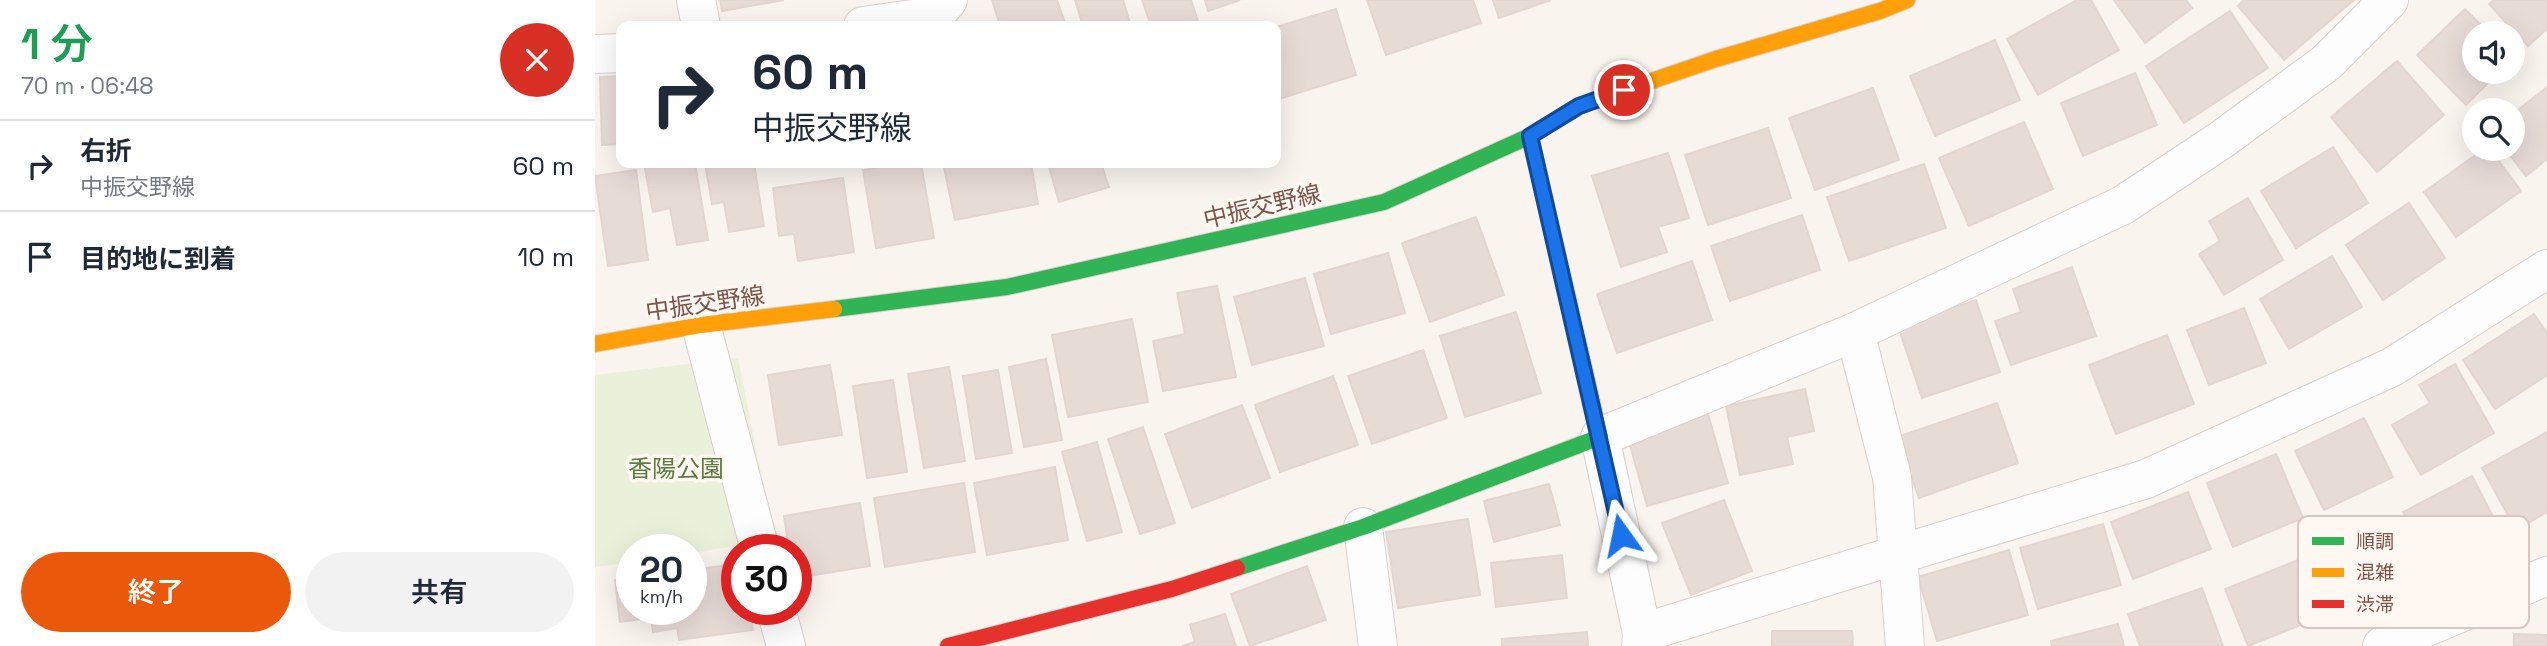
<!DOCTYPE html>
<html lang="ja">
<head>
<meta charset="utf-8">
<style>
	:root { --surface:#fff; --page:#f2f2f3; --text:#1f2937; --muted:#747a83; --line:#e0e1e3; --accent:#ea580c }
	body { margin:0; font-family:"Space Grotesk","Noto Sans JP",sans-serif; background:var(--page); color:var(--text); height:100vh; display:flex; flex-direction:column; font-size:26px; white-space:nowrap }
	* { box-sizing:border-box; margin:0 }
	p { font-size:23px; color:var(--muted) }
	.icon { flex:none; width:38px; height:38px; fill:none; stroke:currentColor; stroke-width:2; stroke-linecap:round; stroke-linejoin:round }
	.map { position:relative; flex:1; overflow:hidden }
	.side { display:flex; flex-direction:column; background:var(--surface); width:595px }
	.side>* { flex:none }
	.top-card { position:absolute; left:21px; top:21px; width:665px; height:147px; border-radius:14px; box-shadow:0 7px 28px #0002; background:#fff; color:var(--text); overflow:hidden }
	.buttons { position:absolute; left:1867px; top:21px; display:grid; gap:14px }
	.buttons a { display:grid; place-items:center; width:63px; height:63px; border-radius:50%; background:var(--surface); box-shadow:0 7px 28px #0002; font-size:35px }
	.speed { position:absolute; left:21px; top:534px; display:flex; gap:14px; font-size:35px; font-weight:700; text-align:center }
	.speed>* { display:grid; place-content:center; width:91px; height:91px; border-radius:50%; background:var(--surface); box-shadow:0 7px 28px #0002; line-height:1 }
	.speed small { font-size:18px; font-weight:400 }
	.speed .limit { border:10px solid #d22; background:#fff; color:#111 }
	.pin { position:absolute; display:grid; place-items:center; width:60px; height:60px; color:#fff; margin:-30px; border:4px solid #fff; border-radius:50%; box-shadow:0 2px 7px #0007 }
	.me { position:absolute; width:77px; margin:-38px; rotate:348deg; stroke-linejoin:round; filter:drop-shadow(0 0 5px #0008) }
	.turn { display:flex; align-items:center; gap:24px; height:147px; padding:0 21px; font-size:32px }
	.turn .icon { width:91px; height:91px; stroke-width:2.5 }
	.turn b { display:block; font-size:49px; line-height:60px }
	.round { display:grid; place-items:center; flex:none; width:74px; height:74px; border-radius:37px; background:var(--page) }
	.summary { display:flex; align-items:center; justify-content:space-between; height:119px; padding:0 21px }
	h1 { font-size:42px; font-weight:600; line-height:52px; color:#1e9e55 }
	.button { display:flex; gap:14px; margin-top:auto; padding:14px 21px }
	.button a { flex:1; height:80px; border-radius:42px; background:var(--accent); color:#fff; font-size:28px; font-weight:600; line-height:80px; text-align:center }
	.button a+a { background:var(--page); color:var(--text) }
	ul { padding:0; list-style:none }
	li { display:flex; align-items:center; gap:21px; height:91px; padding:0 21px; border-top:2px solid var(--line) }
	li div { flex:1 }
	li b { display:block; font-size:26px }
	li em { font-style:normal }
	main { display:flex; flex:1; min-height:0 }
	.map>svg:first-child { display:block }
</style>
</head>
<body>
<main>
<section class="side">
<div class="summary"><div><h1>1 分</h1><p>70 m · 06:48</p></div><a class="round" style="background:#d93025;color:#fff"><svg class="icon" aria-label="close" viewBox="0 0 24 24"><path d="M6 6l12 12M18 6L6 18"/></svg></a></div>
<ul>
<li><svg class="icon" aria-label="right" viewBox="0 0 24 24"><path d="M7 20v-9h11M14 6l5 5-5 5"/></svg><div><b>右折</b><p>中振交野線</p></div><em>60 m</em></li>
<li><svg class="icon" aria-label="arrive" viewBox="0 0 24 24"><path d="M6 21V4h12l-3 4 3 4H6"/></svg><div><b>目的地に到着</b></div><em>10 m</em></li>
</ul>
<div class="button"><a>終了</a><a>共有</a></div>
</section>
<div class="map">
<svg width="1952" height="646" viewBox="0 0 1952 646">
	<rect width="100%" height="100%" fill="#faf4ef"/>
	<path fill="#eaf0d9" d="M143,358l36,182 -83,13v-3h-59v12l-37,5v-192z"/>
	<g fill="#e7dbd6" stroke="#e3d6d0" stroke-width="2">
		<path d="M125,0h64l-62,11z"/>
		<path d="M397,0h65l9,26h-66z"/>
		<path d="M480,0h48l8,26h-48z"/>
		<path d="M547,0h49l7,21 -15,5h-32z"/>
		<path d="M610,0h35l-32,11z"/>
		<path d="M772,0h106l8,23 -95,32z"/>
		<path d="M898,0h58l-52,18z"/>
		<path d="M1482,0h14l28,50 -81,45 -31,-56z"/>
		<path d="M1519,0h72l6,8 -47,35z"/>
		<path d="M1649,0h110l-70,60 -46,-54z"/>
		<path d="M1899,0h53v29l-19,17 -39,-42z"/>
		<path d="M741,9l20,66 -80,25v-73z"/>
		<path d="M1870,9l24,24h-14v39h24l-33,33 -49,-50z"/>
		<path d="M1635,11l38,57 -84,55 -38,-57z"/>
		<path d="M1400,40l25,60 -85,36 -25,-60z"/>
		<path d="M1802,61l47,54 -67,57 -46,-55z"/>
		<path d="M1540,73l22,52 -74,31 -22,-53z"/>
		<path d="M26,76v68l-19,1 -2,-68z"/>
		<path d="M1952,87v72l-21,17 -21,-27h8v-35z"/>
		<path d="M1278,88l26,72 -84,30 -26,-72z"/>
		<path d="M1429,122l29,67 -84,37 -30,-68z"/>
		<path d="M1173,128l23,70 -83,27 -23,-70z"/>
		<path d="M1738,147l35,56 -72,45 -35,-57z"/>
		<path d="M1889,149h6l31,42 -65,46 -32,-45z"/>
		<path d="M1073,153l21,65 -31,9 9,25 -46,15 -29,-91z"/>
		<path d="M49,163h51l13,77 -31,5 -7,-37 -17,4z"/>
		<path d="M110,163h49l10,63 -35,6 -5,-30 -12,2z"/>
		<path d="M312,163h14l13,75 -58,10 -13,-78z"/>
		<path d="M348,163h88l7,41 -83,16z"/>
		<path d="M453,163h53l8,24 -50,15z"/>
		<path d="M1329,164l22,64 -97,33 -22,-64z"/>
		<path d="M41,170l12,90 -40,6 -13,-90z"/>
		<path d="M248,178l11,74 -56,9 -4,-27 -15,2 -6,-48z"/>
		<path d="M1653,198l35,62 -59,35 -25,-41 21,-13 -11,-20z"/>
		<path d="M1814,203l36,55 -62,42 -37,-55z"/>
		<path d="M1207,215l18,55 -90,31 -19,-55z"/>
		<path d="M881,217l28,78 -74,27 -28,-79z"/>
		<path d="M793,253l17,60 -74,21 -17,-60z"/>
		<path d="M1737,256l30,51 -73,42 -29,-50z"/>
		<path d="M1097,261l20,59 -95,33 -20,-59z"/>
		<path d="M1477,267l24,69 -85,29 -16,-44 26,-9 -8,-23z"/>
		<path d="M710,278l19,68 -72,19 -18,-68z"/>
		<path d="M622,286l19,91 -73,14 -10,-50 32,-7 -8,-41z"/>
		<path d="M1381,300l24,72 -78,26 -24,-72z"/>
		<path d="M1649,308l22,55 -57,22 -22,-55z"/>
		<path d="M921,312l25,81 -76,24 -25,-81z"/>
		<path d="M1939,314l13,19v42l-52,34 -32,-49z"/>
		<path d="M537,319l16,83 -80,15 -16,-82z"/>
		<path d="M1572,335l27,69 -78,30 -27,-69z"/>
		<path d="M828,350l24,68 -75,26 -24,-68z"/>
		<path d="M451,359l16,81 -38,7 -15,-80z"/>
		<path d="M1860,364l39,69 -73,42 -29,-50 38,-22 -11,-18z"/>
		<path d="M235,365l12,70 -63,10 -11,-70z"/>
		<path d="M354,367l16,94 -41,7 -16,-94z"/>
		<path d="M403,370l14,83 -36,6 -13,-83z"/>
		<path d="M738,376l25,69 -78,27 -25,-67z"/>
		<path d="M298,380l14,92 -40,6 -14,-92z"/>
		<path d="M1210,389l9,42 -27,6 6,27 -53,11 -14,-69z"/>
		<path d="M1402,403l21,60 -99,35 -22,-61z"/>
		<path d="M647,405l28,73 -78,30 -27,-74z"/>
		<path d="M1113,414l20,69 -81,23 -19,-68z"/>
		<path d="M1769,418l29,59 -69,33 -29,-59z"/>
		<path d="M548,427l32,96 -35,11 -32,-95z"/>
		<path d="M1952,432v80l-31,18 -34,-62z"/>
		<path d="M502,442l25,90 -35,9 -25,-89z"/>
		<path d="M1681,454l27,64 -70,29 -26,-64z"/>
		<path d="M460,467l13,73 -81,15 -13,-72z"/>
		<path d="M1877,476l31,60 -70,36 -30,-60z"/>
		<path d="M369,483l11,69 -90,15 -11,-69z"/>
		<path d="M954,484l11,41 -66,17 -10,-41z"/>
		<path d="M1593,492l23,57 -78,30 -22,-57z"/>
		<path d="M1129,500l28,71 -61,24 -29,-72z"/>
		<path d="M265,503l10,63 -74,12v-28h-7l-5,-34z"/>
		<path d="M873,519l12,76 -82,13 -12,-76z"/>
		<path d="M1508,524l18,61 -83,24 -18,-61z"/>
		<path d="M1414,550l19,65 -91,26 -19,-64z"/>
		<path d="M967,555l5,43 -71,9 -5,-44z"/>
		<path d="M1708,558l23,57 -78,31 -23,-57z"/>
		<path d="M142,564v45h13l3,21 -74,10 -2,-12 -24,4 -2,-14 -31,4 -5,-42 17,-2v31h59v-39z"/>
		<path d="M712,566l19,54 -76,26 -19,-52z"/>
		<path d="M1607,588l21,58h-83l-12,-32z"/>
		<path d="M630,614l11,32h-54l13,-4 -5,-17z"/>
		<path d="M1523,624l6,22h-72l-1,-5z"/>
		<path d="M1177,631h80l1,15h-81z"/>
		<path d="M992,632l1,14h-86v-7z"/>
		<path d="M1919,634l33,1v11h-33z"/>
	</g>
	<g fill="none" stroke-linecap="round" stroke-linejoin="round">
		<defs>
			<g id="street">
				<path d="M101,0l5,26"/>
				<path d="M268,26l71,-10 14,-16"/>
				<path d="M0,54l26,-1"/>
				<path d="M106,325l59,225"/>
				<path d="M1260,332l37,145 13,169"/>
				<path d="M768,527l15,119"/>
				<path d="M181,609l10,37"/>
				<path d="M1047,633l-42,-196 255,-105 268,-127 98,-65 105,-77 63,-63"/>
				<path d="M1046,646l1,-13 504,-154 246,-112 155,-98"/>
				<path d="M1787,646l165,-70"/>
			</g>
			<g id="fast">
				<path d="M239,309l173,-22 377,-85 146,-66 18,-11"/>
				<path d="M642,568l126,-41 237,-90 -70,-301"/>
			</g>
			<g id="slow">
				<path d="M953,125l30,-19 138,-47 164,-48 27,-11"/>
				<path d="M0,344l106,-19 133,-16"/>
			</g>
			<path id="jam" d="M353,646l224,-57 65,-21"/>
		</defs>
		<use href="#street" stroke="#d9cfcc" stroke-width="40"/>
		<use href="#fast" stroke="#dbd0cc" stroke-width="18"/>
		<use href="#slow" stroke="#dbd0cc" stroke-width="18"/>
		<use href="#jam" stroke="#dbd0cc" stroke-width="18"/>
		<use href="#street" stroke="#fefdfd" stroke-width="38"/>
		<use href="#fast" stroke="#30b455" stroke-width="16"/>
		<use href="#slow" stroke="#ff9f0a" stroke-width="16"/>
		<use href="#jam" stroke="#e5322d" stroke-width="16"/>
	</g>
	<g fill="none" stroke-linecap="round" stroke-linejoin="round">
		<defs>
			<path id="route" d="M1026,535l-91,-399 49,-30 45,-16"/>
		</defs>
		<use href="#route" stroke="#114b97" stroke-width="18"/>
		<use href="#route" stroke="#1a73e8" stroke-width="12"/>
	</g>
	<g text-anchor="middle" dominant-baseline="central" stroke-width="7" stroke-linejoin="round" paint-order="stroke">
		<g font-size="24" fill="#7b554b" stroke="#fff8f2">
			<text transform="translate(667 206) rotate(-13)">中振交野線</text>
			<text transform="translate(110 303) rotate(-8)">中振交野線</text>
		</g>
		<g font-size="24" fill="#5b7b40" stroke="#fff8f2">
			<text x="81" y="468">香陽公園</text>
		</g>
	</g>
	<rect x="1703" y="516" width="231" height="112" rx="10" fill="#fff8f2" stroke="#d7c7c0" stroke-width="2"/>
	<rect x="1717" y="537" width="32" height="8" fill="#30b455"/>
	<rect x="1717" y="568" width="32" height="9" fill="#ff9f0a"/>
	<rect x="1717" y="600" width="32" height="8" fill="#e5322d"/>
	<g font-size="19" fill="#7b554b">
		<text x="1761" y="548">順調</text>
		<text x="1761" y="579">混雑</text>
		<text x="1761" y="611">渋滞</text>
	</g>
</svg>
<div class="buttons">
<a><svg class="icon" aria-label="sound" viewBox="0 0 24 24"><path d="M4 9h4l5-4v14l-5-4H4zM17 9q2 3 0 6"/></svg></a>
<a><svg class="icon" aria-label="search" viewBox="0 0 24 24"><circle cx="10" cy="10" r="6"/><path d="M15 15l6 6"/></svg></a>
</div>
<div class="speed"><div>20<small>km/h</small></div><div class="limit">30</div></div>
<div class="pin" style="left:1029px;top:90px;background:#d93025"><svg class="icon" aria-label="arrive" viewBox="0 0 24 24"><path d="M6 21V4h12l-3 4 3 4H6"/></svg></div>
<svg class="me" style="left:1026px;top:535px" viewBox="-20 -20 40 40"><path d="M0-17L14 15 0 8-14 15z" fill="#1a73e8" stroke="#fff" stroke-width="4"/></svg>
<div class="top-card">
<div class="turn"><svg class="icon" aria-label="right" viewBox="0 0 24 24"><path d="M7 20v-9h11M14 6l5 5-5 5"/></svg><div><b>60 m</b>中振交野線</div></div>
</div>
</div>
</main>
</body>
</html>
